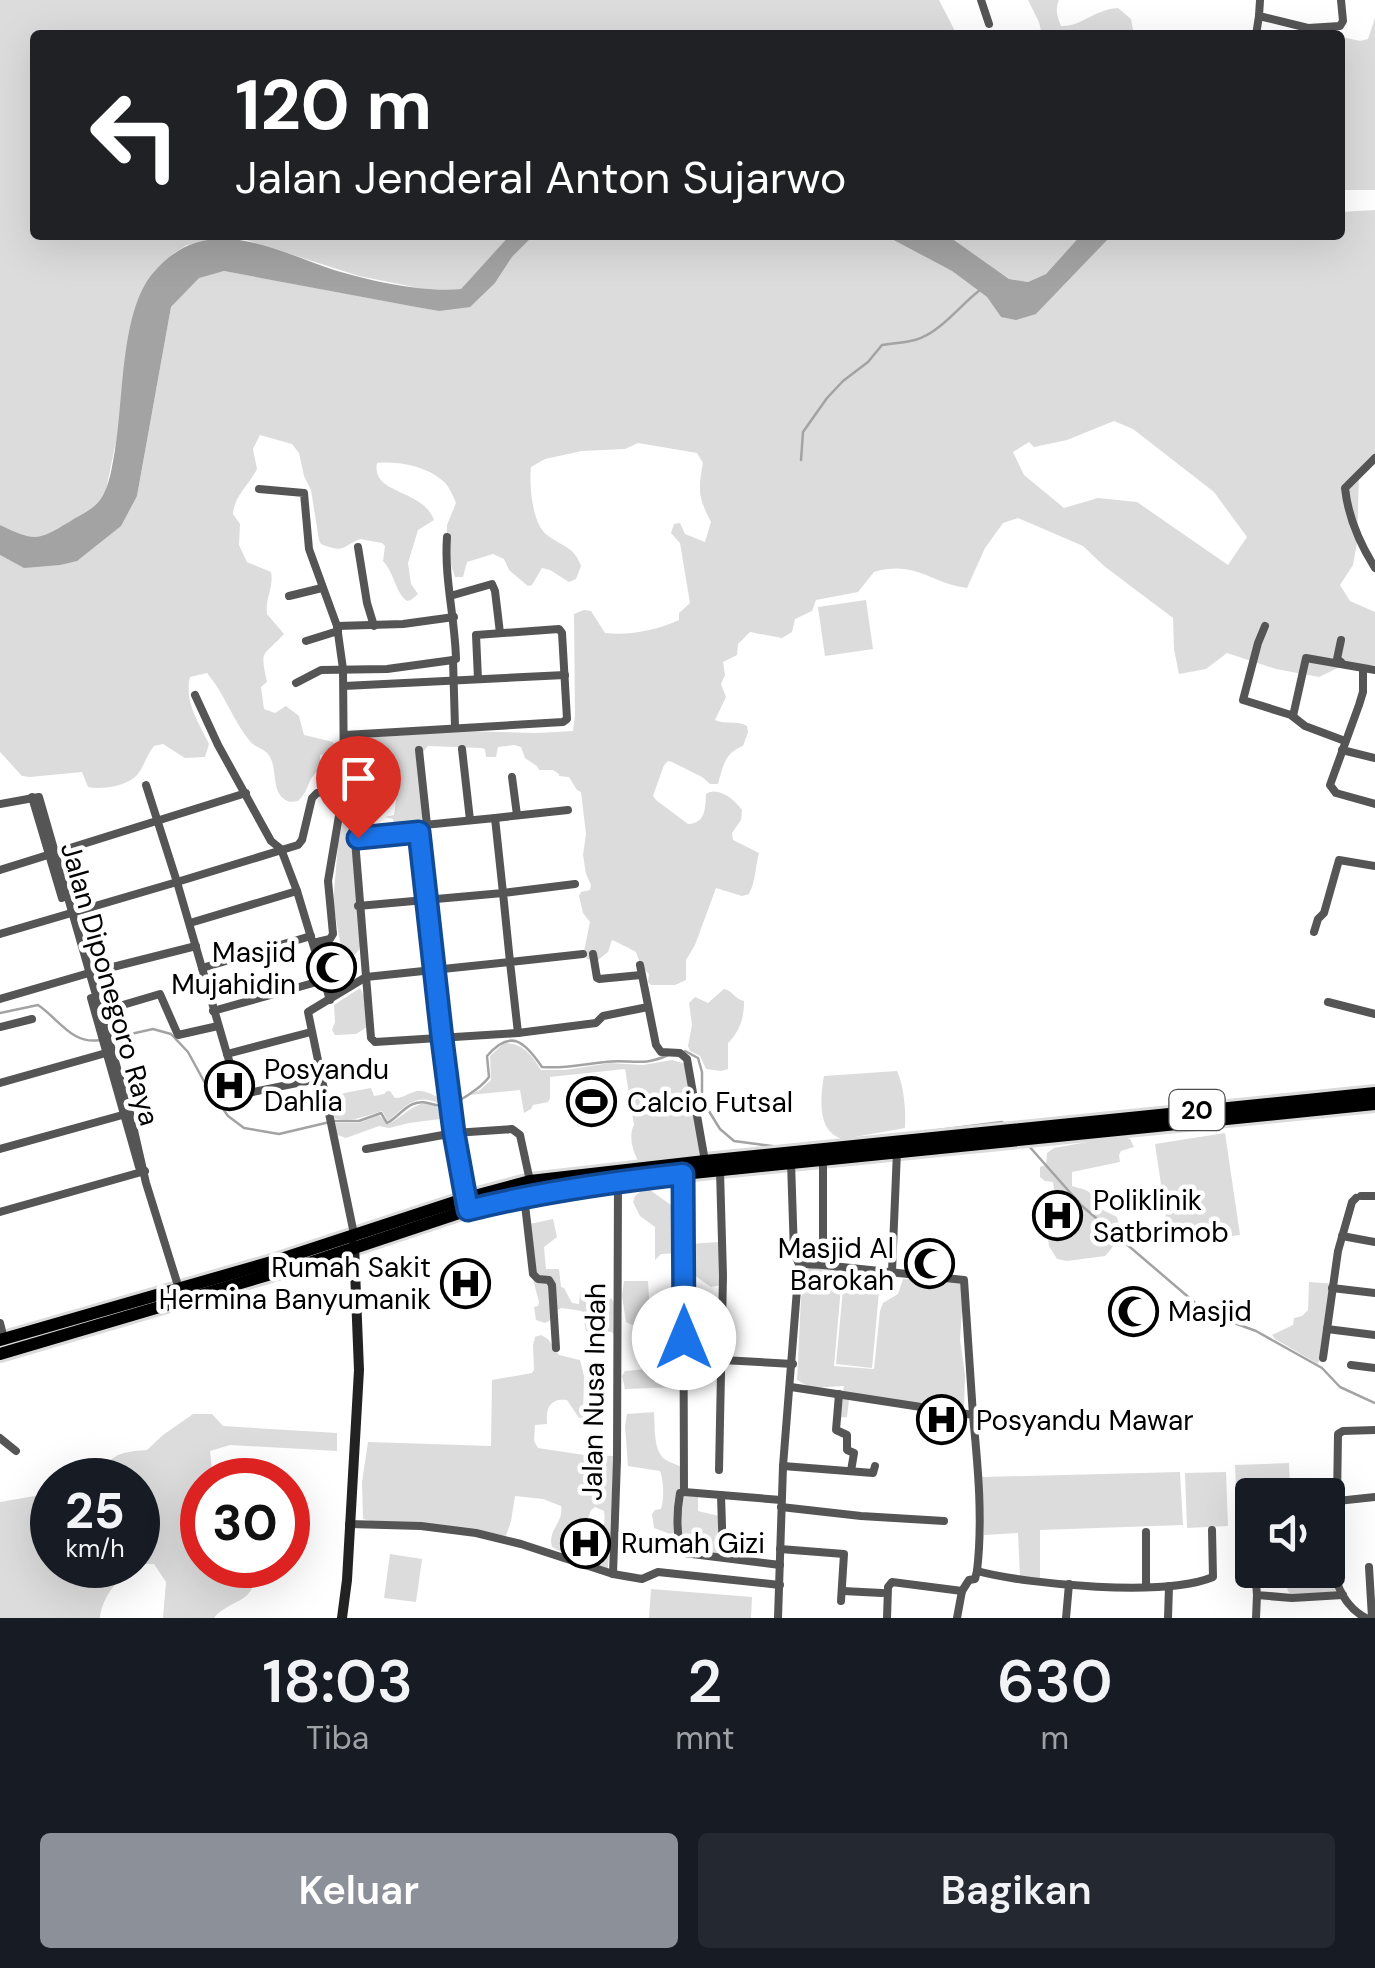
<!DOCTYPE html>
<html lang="id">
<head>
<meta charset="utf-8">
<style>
	:root { --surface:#171b24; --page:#242831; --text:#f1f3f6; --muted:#9ea1a6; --accent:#8c9099 }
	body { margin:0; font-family:"DM Sans",sans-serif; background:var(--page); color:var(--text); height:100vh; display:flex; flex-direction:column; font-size:38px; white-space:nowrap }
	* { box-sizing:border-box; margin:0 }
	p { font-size:32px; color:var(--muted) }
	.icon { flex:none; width:55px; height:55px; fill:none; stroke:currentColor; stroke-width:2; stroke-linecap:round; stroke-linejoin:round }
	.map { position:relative; height:1618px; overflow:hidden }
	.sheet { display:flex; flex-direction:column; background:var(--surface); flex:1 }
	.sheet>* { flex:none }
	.banner { position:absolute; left:30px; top:30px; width:1315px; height:210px; border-radius:10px; box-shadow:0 10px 40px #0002; background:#202124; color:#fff; overflow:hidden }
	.controls { position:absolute; left:1235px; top:1478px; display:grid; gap:20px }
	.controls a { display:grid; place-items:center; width:110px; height:110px; border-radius:10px; background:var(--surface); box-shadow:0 10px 40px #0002; font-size:50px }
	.speed { position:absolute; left:30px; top:1458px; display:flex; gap:20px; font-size:50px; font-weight:700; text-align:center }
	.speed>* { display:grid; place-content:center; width:130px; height:130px; border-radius:50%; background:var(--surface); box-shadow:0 10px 40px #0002; line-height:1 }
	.speed small { font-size:25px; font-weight:400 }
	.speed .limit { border:15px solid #d22; background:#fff; color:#111 }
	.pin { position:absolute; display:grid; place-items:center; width:85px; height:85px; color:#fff; margin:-102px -42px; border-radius:50% 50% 50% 0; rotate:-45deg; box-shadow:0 0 10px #0007 }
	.pin .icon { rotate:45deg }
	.me { position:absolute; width:110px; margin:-55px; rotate:0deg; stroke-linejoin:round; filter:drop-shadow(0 0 8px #0008) }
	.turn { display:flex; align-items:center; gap:35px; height:210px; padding:0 40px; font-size:45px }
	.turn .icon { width:130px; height:130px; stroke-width:2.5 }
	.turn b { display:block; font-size:70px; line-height:85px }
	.eta { display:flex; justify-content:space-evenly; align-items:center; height:170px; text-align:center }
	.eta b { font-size:60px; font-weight:600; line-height:70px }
	.primary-button { display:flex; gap:20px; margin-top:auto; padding:20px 40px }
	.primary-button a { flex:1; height:115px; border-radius:10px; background:var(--accent); color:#fff; font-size:40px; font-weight:600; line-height:115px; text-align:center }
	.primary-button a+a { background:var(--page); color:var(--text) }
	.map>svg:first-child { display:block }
</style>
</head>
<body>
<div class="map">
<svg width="1375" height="1618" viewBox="0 0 1375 1618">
	<rect width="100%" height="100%" fill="#fff"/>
	<g fill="#dcdcdc" fill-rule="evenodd">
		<path d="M0,0h939l18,35h-922v200h475l-49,54 -23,3 -79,-16 -112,-36 -27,-2 -33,7 -13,8 -21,20 -30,104 -3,45 -14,68 -9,15 -49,30 -17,4 -31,-14z"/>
		<path d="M1028,0h31c-4,9 -2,16 2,26 21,1 31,-16 57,-18l13,11 3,16h-92l-3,-13z"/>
		<path d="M1375,18v172h-35v-121l2,-32 18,4 8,-2z"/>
		<path d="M1375,210v253l-16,10 -2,70 -4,22 -13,20 10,16 25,11v53h-31l-25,12 -43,-8 -49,-16 -21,16 -27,5 -5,-25 -1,-31 -69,-52 -21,-20 -65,-28 -15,5 -18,25 -18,40c-38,-5 -51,-28 -93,-16l-16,20 -42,8 -4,11 -17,8 -3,13 -10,6 -32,-6 -12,12 -1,11 -14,7 2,13 -4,9 5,13 -11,23c11,5 22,0 32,6l1,6 -5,14c-19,7 -20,21 -25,38h-8l-8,-7 -30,-15 -4,-1 -4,4 -11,31 3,4 32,24c19,-1 17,-18 18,-30 12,-8 28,5 36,16l-1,10 -9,13 1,7 26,13c-4,14 -3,28 -10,41l-7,2 -26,-8 -21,57 -9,15v20l-11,5h-24l-3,-3 1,-8 -8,-8 -5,-14c-3,-2 -21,-11 -24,-12l-4,12 -10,8 -11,-1 -3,-8 6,-29 -7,-9 -4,-17 2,-4 9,-2 1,-5 -5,-11 -3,-19 3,-21 -5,-42 -4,-2 -8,-13 -10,-1v-2l-6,-4h-14l-2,-4 -12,-8 -4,-11 -7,-2 -16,2 -2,10h-10l-1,-8 -4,-1 -53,-2 -6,7 2,63 -4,8 -25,5 -2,-10 -8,-2 9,-2 2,-14 -3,-4c-22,2 -29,9 -34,30l4,4 -11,8 8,106 -1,5 -10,11 -3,12 -13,-70 5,-58 9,-44 1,-57 4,-5 111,-8 73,2 37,-2 2,-16 -1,-101 10,-4 7,1 14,22c24,3 52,-3 74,-13v-7l11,-10 -10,-60 -9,-10 3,-9 6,-1 5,11 20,8 6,-20c-13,-25 -13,-32 -8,-59l-6,-10 -59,-10 -13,6 -43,2 -37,8 -14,8c-2,17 1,57 16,68 14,11 28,12 34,31l-5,13 -7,3 -19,-12 -8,-2 -10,17 -4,1 -19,-16 -5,-11 -11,-5 -26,8 -4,15h-8l-9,-27 1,-25 9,-22c-3,-7 -7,-17 -13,-22 -17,-15 -45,-20 -66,-18 -6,32 45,25 57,57l-16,10 -10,33 3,21 7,10 -7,6 -4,1c-12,-9 -13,-29 -24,-40l2,-15 -3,-3 -22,-4c-18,7 -14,15 -39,5l-2,-4 -8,-50 -7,-14 -5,-23 -7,-9 -32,-9 -7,14 4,20c-8,16 -23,27 -24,45l7,10 -1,21 8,17 24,10c3,15 -6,26 -4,42l17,20c-22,24 -24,14 -17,48l-6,5 3,22 11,4 11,-7 13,10 5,19 29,7 2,3v5l-15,5v14c-15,12 -9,20 -22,32 -6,1 -10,2 -15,-3 -12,-10 -5,-31 -15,-44 -5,-6 -14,-7 -19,-14 -16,-20 -25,-47 -42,-67l-17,4c-6,25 8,44 19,67l-4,13 -20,1 -22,-14 -9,2c-7,8 -10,21 -17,29 -10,11 -35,15 -49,12l-6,-15 -52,5 -8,-1 -22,-24v-197l25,13 112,-72 34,-189 28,-30 25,-6 215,40 56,-28 17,-26 22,-22h350l68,36 35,26 14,20 35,-3 76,-79h228v-23zM1114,421l19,8 81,63 33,45 -19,28 -91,-63 -39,-4 -34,10 -40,-33 -11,-23 16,-10 5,5 33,-7z"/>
		<path d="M947,235h134l-35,39 -18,8 -19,-3z"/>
		<path d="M866,600l7,49 -48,7 -7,-49z"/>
		<path d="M360,988l4,8 3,31 -11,7 -21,1 -3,-5 3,-8 -1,-17z"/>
		<path d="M724,989c9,2 12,11 20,12 0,17 -4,30 -16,42v26l-7,2 -15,-2 -6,-13 -10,-5 -2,-5 4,-21 -3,-22 6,-6 13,6z"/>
		<path d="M504,1043c19,0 28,12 37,27h24l45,-7 33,2 29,-5 14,4 14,89 -2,4 -44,7 -15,-2c-6,-9 -11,-27 -5,-37l-9,-56 -75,8v21l-2,4 -15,3 -2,4 -7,4 -4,-23 -51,5 11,-5 11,-10 -1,-24z"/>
		<path d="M897,1071c7,15 9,40 8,57l-62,11c-26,-6 -23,-41 -19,-63z"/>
		<path d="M371,1088l3,8 10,-2 3,-3h3l5,7c9,0 13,-5 22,-7 9,-1 21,6 29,11l-1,2c-6,0 -11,-3 -17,-4 -17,-3 -28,12 -40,21l-6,-10c-17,5 -31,12 -49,7l-3,-14 14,-11z"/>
		<path d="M425,1103l23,8v7l-39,5 -20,5 -10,-2 -33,12 -11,-4v-11h24l20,-8 9,9c14,-6 21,-18 37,-21z"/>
		<path d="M1225,1133l15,102 -70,10 -15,-101z"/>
		<path d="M1121,1136l9,3 4,8 -13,4 -2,4 1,7 -48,10v14c21,6 16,3 25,21l20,10c5,16 -1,28 -12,39l-38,5 -10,-2 -8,-13 -1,-8 2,-4h17c5,-14 -1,-35 -13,-44l-1,-8 -8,-1 -5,-4v-10l6,-2 1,-12 7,-5z"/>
		<path d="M642,1190h8l25,18 6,28 -1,17 -19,1 -6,6v-33l-15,-11 -7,-14 2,-6z"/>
		<path d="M553,1219l4,18 -13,10 2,22h13l2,18 3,1 8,15 7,1 1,-11 2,-2 9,27 18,-3 -1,-14 3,-3 3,5 1,36 -3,-7 -26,-1 -4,-20 -20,-3 -5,2 -8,11 -4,2 -9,-3 -2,-13 4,-1 1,-4 -8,-30 -6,-47z"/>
		<path d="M719,1242l2,43 -10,2c-21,-15 -23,-13 -26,-39l4,-4z"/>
		<path d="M810,1268l49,4 11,4 -1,6 -12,4 -16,1 -7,79 40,3 6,-58 3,-8 15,-9 5,-15 61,4 -4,57 5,35 -1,34 -5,2 -46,-9 -64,-2 -2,17 -10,1 7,-32 -33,2 -14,-8 4,-82 5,-27z"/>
		<path d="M624,1281h24l2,36 -18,8 -6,-3 -4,-26z"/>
		<path d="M1309,1282l28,2 -19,80 -43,-25 -3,-4 21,-10 1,-7 8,-2 6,-6z"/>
		<path d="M843,1289l36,3 -7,76 -36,-4z"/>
		<path d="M541,1335l7,4 11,16 21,5 4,16 -1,41 -4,1 -12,-18c-18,-2 -21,9 -20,24l-12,1 -1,16 4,7 46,7 30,1 -6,113 -13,-5c2,-18 12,-37 9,-53l-9,-4 -4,3 -4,12 -12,4 -5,22 -7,5 -11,-6c-5,-17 12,-24 9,-41l-18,-7 -28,-3 -4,25 -5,15 -84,-12 -51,-3 -8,-2 -1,-37 6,-40 123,4 1,-66 40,-7 2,-3 -1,-25 2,-8z"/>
		<path d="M659,1368h16c6,5 8,12 4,19l-54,2 -3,-13 3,-5z"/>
		<path d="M654,1412c1,13 -1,41 12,48 5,3 10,4 15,7v28l17,2v14l21,5 2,29 -3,9h-35l-7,-21 -6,1 -16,-6 -2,-14 3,-4 6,-1c3,-9 3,-28 -1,-38l-32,-5 -3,-40 2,-12z"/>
		<path d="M193,1414h19l11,12 114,7v18l-107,-6 -20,6 3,29h-11v85h3l1,3 48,4c3,32 -25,27 -40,46h-51l3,-36 -12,-18h-16v-84h-53c30,-19 22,-28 62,-30l16,-15z"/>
		<path d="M1289,1463l1,25 -54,2 -1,-25z"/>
		<path d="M1180,1472l3,53 -143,5v48l-20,-1 -2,-44 -34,2 -2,-58z"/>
		<path d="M1226,1472l2,54 -41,2 -2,-55z"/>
		<path d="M52,1493v72h81c-15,15 -31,31 -33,53h-100v-116z"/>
		<path d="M1328,1547l9,45 -45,4 -4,-5 -4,-15 4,-6h40z"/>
		<path d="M390,1554l32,5 -6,43 -32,-4z"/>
		<path d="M651,1589l101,8 -1,21h-102z"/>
	</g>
	<g fill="#a3a3a3">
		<path d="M510,235h24l-22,22 -17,26 -25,24 -31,4 -23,-4 -192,-36 -25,7 -28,29 -34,189 -16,30 -44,35 -17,4 -36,3 -24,-13v-30c35,16 36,17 69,-3 10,-7 24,-12 31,-22 10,-14 12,-34 15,-50 9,-50 5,-138 38,-177 53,-63 118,-24 181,-3 36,11 91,23 127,19z"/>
		<path d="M884,235h63l62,44 19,3 18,-8 35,-39h31l-76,79 -20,6 -15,-3 -14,-20 -35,-26z"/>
	</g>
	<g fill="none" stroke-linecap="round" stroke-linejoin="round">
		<g stroke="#a3a3a3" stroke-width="2.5">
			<path d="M801,460l2,-28 24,-34 16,-17 25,-19 14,-17c10,-2 22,-2 33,-5 25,-7 44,-34 65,-50"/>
			<path d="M0,1013l38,-8c21,14 34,40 62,35"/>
			<path d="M113,1038l40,-9 18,5 17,18 18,33 22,31 16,12 35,6 55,-13h25l22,-8 6,10c10,-5 16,-15 26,-19 12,-5 19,2 30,2 12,0 39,-19 46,-29l-2,-21c24,-28 38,-14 55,11 23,2 41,-3 63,-5 25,-3 38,5 63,-7"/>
			<path d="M685,1051l13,7 4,14v28l18,29 14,12 46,6"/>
			<path d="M883,1137l119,-15 5,4"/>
			<path d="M1028,1145l54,61 125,107 49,18 66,37 18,19 35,16"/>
		</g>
		<defs>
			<g id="highway">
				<path d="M0,1340l275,-79 192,-63 63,-17 175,-20 670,-68"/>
				<path d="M0,1354l312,-92 156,-52 58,-14 87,-15 70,-7 692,-70"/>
			</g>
		</defs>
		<use href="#highway" stroke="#dbdbdb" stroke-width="18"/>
		<g stroke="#555" stroke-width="8">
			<path d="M981,0l8,24"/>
			<path d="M1260,0l-1,16 49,12 32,-2 3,-5 -2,-21"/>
			<path d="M1256,35l3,-19"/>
			<path d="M1375,458l-30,30c3,29 15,56 30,80"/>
			<path d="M259,489l45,4 5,56 28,77 6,43 1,117 -16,95 5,53 -3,5 -17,4"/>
			<path d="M447,537c-3,41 8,81 9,122l-3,1 2,67"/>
			<path d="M358,547l9,56 7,23"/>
			<path d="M289,596l33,-8"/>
			<path d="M450,596l42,-12 3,7 5,42"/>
			<path d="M337,626l66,-2 51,-7"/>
			<path d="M1265,626l-7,17 -15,57 48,15 14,11 40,15"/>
			<path d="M306,641l32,-10"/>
			<path d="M1341,662l-4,-3 4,-19"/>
			<path d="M1363,669v23l-4,13 -29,80 6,8 39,11"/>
			<path d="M296,683l25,-13 66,-1 66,-9"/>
			<path d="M344,686l221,-11"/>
			<path d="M195,695l23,50 53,96 10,8 16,42 33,109"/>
			<path d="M1293,716l13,-58 69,12"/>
			<path d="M345,735l218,-13 4,-3 -5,-86 -3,-4 -83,6 2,44"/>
			<path d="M462,749l8,71"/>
			<path d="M419,750l8,75"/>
			<path d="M1342,750l33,8"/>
			<path d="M512,777l5,38"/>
			<path d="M146,785l31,97 121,-37 4,-5 10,-42 5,-5 9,-2"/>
			<path d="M32,797l30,101"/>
			<path d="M0,804l39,-7 91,316 16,70 34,109"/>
			<path d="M495,818l73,-8"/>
			<path d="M419,832l23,207 12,94 13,66"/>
			<path d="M0,870l246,-77"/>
			<path d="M358,906l145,-13 -8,-75 -71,7 -4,3 -1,4 -64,8 16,198 4,4 143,-9 -8,-71 73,-8"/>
			<path d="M190,923l107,-32"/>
			<path d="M1314,932l4,-13 6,-6 15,-53 36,6"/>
			<path d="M0,934l177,-52 50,172 84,-22"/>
			<path d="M593,954l4,24 2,1 42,-4"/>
			<path d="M640,965l16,80 5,7 19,1 7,6 18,102"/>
			<path d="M202,968l109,-32"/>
			<path d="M91,998l48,169"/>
			<path d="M0,999l89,-26 107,-27"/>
			<path d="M1328,1002l47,12"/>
			<path d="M213,1011l111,-31"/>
			<path d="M99,1012l61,-18 18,41 40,-9"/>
			<path d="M0,1027l32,-8"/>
			<path d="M518,1033l78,-10 7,-7 45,-9"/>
			<path d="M227,1054l12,37 4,3 79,-16"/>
			<path d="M0,1083l106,-30"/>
			<path d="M0,1149l126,-35"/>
			<path d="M366,1149l88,-16 58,-4 8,6 10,46"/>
			<path d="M791,1162l3,91 5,11"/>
			<path d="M683,1174l1,318 -4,1c-3,17 -5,46 4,60l96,12"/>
			<path d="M524,1196l9,78 5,5 11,1 3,5 4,63"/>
			<path d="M1361,1196h14"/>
			<path d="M0,1212l145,-41"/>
			<path d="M354,1234l-46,-222 58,-35 144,-15 -7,-69 72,-9"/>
			<path d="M1342,1236l33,6"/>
			<path d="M823,1265l141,15 9,135"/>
			<path d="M892,1271l5,-120"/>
			<path d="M1332,1288l43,5"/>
			<path d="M0,1323l4,16"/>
			<path d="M1327,1329l48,6"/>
			<path d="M1323,1358l15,-107 14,-49 4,-4"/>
			<path d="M722,1360l71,4"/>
			<path d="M1351,1365l24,3"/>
			<path d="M791,1387l182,28c5,52 10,105 4,156"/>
			<path d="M839,1394l-3,36 11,5v15l7,3 -3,18"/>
			<path d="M0,1438l16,13"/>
			<path d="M783,1466l90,7 2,-7"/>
			<path d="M719,1470l4,-194 -3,-105"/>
			<path d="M684,1492l97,8"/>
			<path d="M721,1495l2,62"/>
			<path d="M1337,1500l1,-66 5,-3 32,-1"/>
			<path d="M1328,1502l47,-5"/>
			<path d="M781,1507l80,9 83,5"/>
			<path d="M349,1524l72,2 55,7 45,11 92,30 29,5 16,-7 122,13"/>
			<path d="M1146,1532v55"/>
			<path d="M1328,1535c4,31 7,67 38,83"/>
			<path d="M780,1549l64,5 -3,47"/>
			<path d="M1369,1567l3,51"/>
			<path d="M1255,1570l2,25 35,3 51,-3"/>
			<path d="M977,1571c52,14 188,26 236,6l-1,-47"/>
			<path d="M613,1574l4,-114 1,-279"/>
			<path d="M843,1591l39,2"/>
			<path d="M778,1618l5,-152 16,-202 24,1v-106"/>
			<path d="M887,1618l1,-31 4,-5 70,9"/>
			<path d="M957,1618l5,-27 7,-11 6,-1 2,-8"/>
			<path d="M1066,1618l3,-34"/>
			<path d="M1168,1618l1,-32"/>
			<path d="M1256,1618l1,-23"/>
		</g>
		<path stroke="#222" stroke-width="10" d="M342,1618l5,-38 12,-210 -5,-125"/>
		<use href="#highway" stroke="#000" stroke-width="12"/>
	</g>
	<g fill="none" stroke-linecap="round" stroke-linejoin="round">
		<defs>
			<path id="route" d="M358,838l61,-6 23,207 12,94 14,77c71,-18 142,-28 215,-36l1,164"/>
		</defs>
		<use href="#route" stroke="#114b97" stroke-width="25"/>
		<use href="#route" stroke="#1a73e8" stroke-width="18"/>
	</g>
	<defs>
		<symbol id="mosque-ring" viewBox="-11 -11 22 22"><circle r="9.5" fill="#fff" stroke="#000" stroke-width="1.5"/><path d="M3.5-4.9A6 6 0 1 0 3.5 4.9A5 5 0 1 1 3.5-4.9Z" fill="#000"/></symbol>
		<symbol id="hospital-ring" viewBox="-11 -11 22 22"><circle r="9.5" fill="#fff" stroke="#000" stroke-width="1.5"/><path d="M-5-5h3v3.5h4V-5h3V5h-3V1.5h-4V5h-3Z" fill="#000"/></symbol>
		<symbol id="stadium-ring" viewBox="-11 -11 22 22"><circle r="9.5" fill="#fff" stroke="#000" stroke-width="1.5"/><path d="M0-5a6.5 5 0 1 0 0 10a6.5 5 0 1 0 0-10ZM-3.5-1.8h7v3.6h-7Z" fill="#000"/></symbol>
	</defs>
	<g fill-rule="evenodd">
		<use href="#mosque-ring" x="304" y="940" width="55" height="55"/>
		<use href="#hospital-ring" x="202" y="1058" width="55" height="55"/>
		<use href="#stadium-ring" x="564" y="1074" width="55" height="55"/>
		<use href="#hospital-ring" x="1030" y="1188" width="55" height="55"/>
		<use href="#mosque-ring" x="902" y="1236" width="55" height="55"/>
		<use href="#hospital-ring" x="438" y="1256" width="55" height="55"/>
		<use href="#mosque-ring" x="1106" y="1284" width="55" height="55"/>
		<use href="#hospital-ring" x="914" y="1392" width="55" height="55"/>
		<use href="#hospital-ring" x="558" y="1516" width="55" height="55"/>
	</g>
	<g text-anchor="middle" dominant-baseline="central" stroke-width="9" stroke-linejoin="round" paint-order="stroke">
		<rect fill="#fff" stroke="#4c4c4c" stroke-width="2.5" x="1169.5" y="1090" width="55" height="40" rx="8"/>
		<g font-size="25" font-weight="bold" fill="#000">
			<text x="1197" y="1110">20</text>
		</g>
		<g font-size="28" fill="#000" stroke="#fff" text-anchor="start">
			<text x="296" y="952" text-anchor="end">Masjid<tspan x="296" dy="32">Mujahidin</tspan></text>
			<text x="264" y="1069">Posyandu<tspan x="264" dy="32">Dahlia</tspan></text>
			<text x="627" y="1102">Calcio Futsal</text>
			<text x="1093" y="1200">Poliklinik<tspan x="1093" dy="32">Satbrimob</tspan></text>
			<text x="894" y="1248" text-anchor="end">Masjid Al<tspan x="894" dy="32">Barokah</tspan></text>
			<text x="431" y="1267" text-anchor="end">Rumah Sakit<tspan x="431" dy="32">Hermina Banyumanik</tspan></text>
			<text x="1168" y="1311">Masjid</text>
			<text x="976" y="1420">Posyandu Mawar</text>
			<text x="621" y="1543">Rumah Gizi</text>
		</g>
		<g font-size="28" fill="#000" stroke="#fff">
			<text transform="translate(110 984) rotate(74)">Jalan Diponegoro Raya</text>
			<text transform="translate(594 1392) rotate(-89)">Jalan Nusa Indah</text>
		</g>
	</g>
</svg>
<div class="controls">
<a><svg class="icon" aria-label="sound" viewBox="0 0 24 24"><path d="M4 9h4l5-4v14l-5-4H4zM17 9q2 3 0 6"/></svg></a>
</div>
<div class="speed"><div>25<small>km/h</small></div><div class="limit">30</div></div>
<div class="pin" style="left:358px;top:838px;background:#d93025"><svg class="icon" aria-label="arrive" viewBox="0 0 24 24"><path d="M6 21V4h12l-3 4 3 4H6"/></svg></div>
<svg class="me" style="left:684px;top:1338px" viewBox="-20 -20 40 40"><circle r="19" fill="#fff"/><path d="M0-13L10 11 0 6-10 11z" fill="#1a73e8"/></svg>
<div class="banner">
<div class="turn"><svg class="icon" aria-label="left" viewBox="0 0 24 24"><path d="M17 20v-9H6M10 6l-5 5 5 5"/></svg><div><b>120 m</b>Jalan Jenderal Anton Sujarwo</div></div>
</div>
</div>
<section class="sheet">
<div class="eta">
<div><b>18:03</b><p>Tiba</p></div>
<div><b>2</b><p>mnt</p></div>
<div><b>630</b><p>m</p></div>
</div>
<div class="primary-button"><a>Keluar</a><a>Bagikan</a></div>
</section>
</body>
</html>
